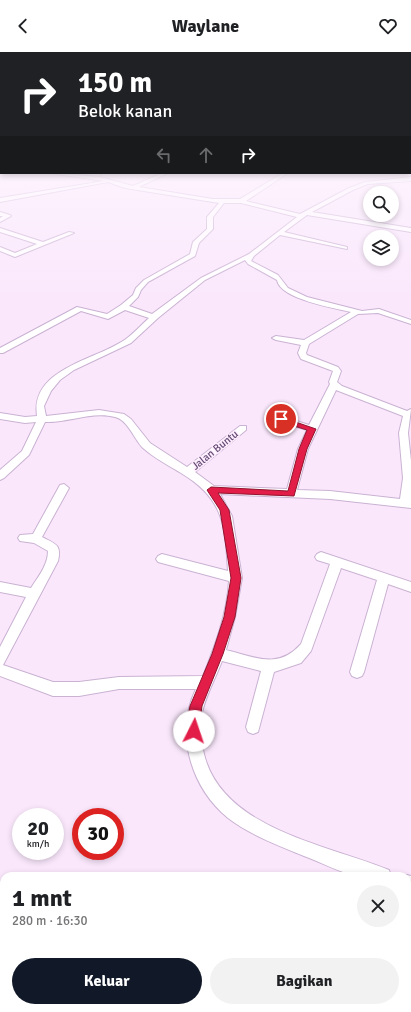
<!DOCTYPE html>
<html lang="id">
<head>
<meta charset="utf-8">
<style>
	:root { --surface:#fff; --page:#f2f2f2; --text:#202124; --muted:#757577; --accent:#111827 }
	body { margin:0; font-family:Signika,sans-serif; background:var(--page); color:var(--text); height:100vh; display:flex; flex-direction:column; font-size:15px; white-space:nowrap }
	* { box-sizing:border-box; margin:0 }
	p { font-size:13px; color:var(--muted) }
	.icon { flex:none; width:22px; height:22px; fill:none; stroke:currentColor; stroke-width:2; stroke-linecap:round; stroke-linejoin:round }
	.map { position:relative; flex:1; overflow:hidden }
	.sheet { position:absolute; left:0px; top:820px; width:411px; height:140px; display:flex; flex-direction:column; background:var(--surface); border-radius:12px 12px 0 0; box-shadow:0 2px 6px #0003 }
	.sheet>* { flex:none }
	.guide { position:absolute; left:0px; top:0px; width:411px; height:122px; box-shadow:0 2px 6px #0003; background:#202124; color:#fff; overflow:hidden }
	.buttons { position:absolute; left:363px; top:134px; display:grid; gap:8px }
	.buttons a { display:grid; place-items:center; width:36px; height:36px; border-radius:50%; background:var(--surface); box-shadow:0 2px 6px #0003; font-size:20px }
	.speed { position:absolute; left:12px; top:756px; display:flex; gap:8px; font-size:20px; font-weight:700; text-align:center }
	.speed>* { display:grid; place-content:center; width:52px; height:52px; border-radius:50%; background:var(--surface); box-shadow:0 2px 6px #0003; line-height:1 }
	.speed small { font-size:10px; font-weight:400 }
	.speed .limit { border:6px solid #d22; background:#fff; color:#111 }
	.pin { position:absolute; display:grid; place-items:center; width:34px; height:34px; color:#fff; margin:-17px; border:2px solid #fff; border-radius:50%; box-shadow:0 1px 4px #0007 }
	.me { position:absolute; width:44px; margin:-22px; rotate:4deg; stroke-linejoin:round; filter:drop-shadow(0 0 3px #0008) }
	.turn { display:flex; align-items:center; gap:14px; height:84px; padding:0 12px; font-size:18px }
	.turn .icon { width:52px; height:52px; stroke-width:2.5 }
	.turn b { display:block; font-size:28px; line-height:34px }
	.lanes { display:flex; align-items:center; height:38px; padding:0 12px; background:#0003; justify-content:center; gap:20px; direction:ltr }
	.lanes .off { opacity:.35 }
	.round { display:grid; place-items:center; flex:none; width:42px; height:42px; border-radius:21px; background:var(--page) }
	.head { display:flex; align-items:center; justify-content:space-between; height:68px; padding:0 12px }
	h1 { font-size:24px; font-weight:700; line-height:30px }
	.primary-button { display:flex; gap:8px; margin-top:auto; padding:8px 12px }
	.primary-button a { flex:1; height:46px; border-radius:24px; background:var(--accent); color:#fff; font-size:16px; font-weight:700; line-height:46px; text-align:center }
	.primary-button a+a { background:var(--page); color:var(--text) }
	header { display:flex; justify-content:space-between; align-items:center; height:52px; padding:0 12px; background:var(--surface); font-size:18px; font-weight:700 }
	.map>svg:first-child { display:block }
</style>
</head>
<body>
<header><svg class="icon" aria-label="back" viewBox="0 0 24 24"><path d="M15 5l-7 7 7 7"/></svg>Waylane<svg class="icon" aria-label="heart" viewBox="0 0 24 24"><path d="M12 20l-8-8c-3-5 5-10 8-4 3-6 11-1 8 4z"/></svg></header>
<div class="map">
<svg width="411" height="960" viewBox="0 0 411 960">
	<rect width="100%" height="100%" fill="#fae7fc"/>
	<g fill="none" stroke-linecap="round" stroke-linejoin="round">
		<path stroke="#bfd7a2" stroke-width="1.5" d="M88,132h3l11,-10"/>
		<defs>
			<g id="minor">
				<rect x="0" y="113" width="1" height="2"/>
				<path d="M49,121l51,4 33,9 29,-13h6l-29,14 74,12h27l43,-26h5l-42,28 54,13 49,-26 16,-6 46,-5v4l-43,3 -15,6 -41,22 99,16v4l-104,-17 -23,17 63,15v2l-67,-14 -26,21 -3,5 27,14 10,13 19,9 55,14 17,-2 32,11v4l-33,-11 -20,1 -49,30 -3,9 1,2 31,12 3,4 -4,11 5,4 65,25 4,-2 -3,24 3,28v47l-81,-9 -110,-5 12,22 10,62 -7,39 -9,33c29,7 52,20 75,-6l29,-80 -13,-4 -2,-3 2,-3 4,-2 90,30v10l-23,-8 -24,88 -2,4 -5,2 -5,-2 -2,-4 27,-92 -36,-12 -30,83 -10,12 -27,9 -16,60 -5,2 -5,-2 -2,-5 15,-56 -39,-10c-7,19 -18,37 -21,57 -2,12 0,24 3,36 18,75 124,91 185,116l2,6c-10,0 -23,2 -33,0 -18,-3 -37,-14 -54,-20 -26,-11 -54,-21 -76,-38 -38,-31 -53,-86 -32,-129h-77l-40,7h-26l-53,-20v-29l26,-50 -26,-5v-10l31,6c7,-11 17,-23 17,-37l-14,-8 -14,-2 -2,-3 2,-3 13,-1 27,-49 4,-1 5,4 -27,49c13,7 20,7 16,24l-55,104 50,17h26l40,-5 84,-1c12,-30 24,-62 26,-95l-71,-19 -2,-3 2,-3 4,-2 66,17c-3,-47 -4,-72 -47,-98 -13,-8 -27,-15 -38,-25 -9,-9 -15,-28 -28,-31 -23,-6 -47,6 -70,5l-16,33 -25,23 -4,2v-10l22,-19 14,-29 -11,1 -25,-4v-6l25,4 12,-1c-7,-48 60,-56 89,-77 8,-6 15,-14 23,-21l-24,-8 -17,9 -27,-8 -78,42h-3v-5l77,-41 30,7 14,-9 12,-10 3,-7 8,-8 46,-26 3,-12 14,-13v-12l12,-14 -94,-15 -17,-6 -108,20v-4l104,-17zM224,151h17l56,14 -48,37 -48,24 -49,36 -23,-8 9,-9 3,-7 7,-8 47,-26 4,-13 14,-14v-12zM245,208l3,4 29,16c3,19 57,28 74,32l-47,28 -28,-4 -4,2 4,2 25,5 -3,8 3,6 32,12 -4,11 1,2 -21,41 -28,-9 -5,3 2,2 29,9 -9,19 -11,40 -73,-3 -19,-14 51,-42v-4h-6l-53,41 -37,-24 -19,-24 -7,-5 -25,-4 -53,6 -2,-10 7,-15 9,-11 14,-10 57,-27 27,-25 47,-38zM336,338l67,26 -4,17 4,45 -3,21 -70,-8 -33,-1 11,-41z"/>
				<path d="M0,160l10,3 1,1 -11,6v-4l3,-2h-3z"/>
				<path d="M0,176l43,14 26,-10 5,1 -59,24 -15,-6v-4l15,6 22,-9 -37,-12z"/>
				<path d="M407,823l4,1v16l-4,-1v-15h-4z"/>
				<path d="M335,956h20l-1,4h-20z"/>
			</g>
		</defs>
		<use href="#minor" stroke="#cab2d2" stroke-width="2"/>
		<use href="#minor" fill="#fff" fill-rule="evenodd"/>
	</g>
	<linearGradient id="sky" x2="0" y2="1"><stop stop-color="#9fc8d6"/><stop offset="0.45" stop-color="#fdf4fe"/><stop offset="1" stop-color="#fdf4fe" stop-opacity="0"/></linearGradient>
	<rect width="411" height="245" fill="url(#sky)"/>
	<path fill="#e11d48" stroke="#92132f" d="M281,365l35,12 -9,20 -13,47 -76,-3 11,17 12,68 -6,39 -12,37 -21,52 -4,29 -4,2 -5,-2 -2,-13 3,-16 22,-52 12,-37 7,-39 -11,-68 -13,-20 4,-3 77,4 11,-42 8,-19 -29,-9 -1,-2z"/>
	<g text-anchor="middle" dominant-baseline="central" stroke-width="3" stroke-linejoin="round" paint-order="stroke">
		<g font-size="11" fill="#664c75" stroke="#fdedfe">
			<text transform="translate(215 398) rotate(-39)">Jalan Buntu</text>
		</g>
	</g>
</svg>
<div class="buttons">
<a><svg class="icon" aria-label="search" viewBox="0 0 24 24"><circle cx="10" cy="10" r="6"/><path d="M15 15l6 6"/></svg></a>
<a><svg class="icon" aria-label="layers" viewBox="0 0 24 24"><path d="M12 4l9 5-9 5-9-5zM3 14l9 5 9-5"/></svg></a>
</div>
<div class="speed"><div>20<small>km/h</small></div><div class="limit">30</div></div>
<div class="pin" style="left:281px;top:367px;background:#d93025"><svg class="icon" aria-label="arrive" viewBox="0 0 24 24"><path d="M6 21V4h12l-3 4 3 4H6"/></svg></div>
<svg class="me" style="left:194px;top:679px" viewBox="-20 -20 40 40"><circle r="19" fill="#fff"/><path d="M0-13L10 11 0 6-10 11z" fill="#e11d48"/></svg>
<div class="guide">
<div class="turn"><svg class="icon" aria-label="right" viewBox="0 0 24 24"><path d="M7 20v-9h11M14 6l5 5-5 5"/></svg><div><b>150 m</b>Belok kanan</div></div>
<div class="lanes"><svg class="icon off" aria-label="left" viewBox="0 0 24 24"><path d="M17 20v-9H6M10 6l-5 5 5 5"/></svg><svg class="icon off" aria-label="ahead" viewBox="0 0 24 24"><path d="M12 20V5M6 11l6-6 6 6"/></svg><svg class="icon" aria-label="right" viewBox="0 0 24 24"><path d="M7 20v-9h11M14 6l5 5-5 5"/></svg></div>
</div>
<section class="sheet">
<div class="head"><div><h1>1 mnt</h1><p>280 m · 16:30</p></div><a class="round"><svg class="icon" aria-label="close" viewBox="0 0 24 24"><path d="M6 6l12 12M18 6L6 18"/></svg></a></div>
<div class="primary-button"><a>Keluar</a><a>Bagikan</a></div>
</section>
</div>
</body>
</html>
